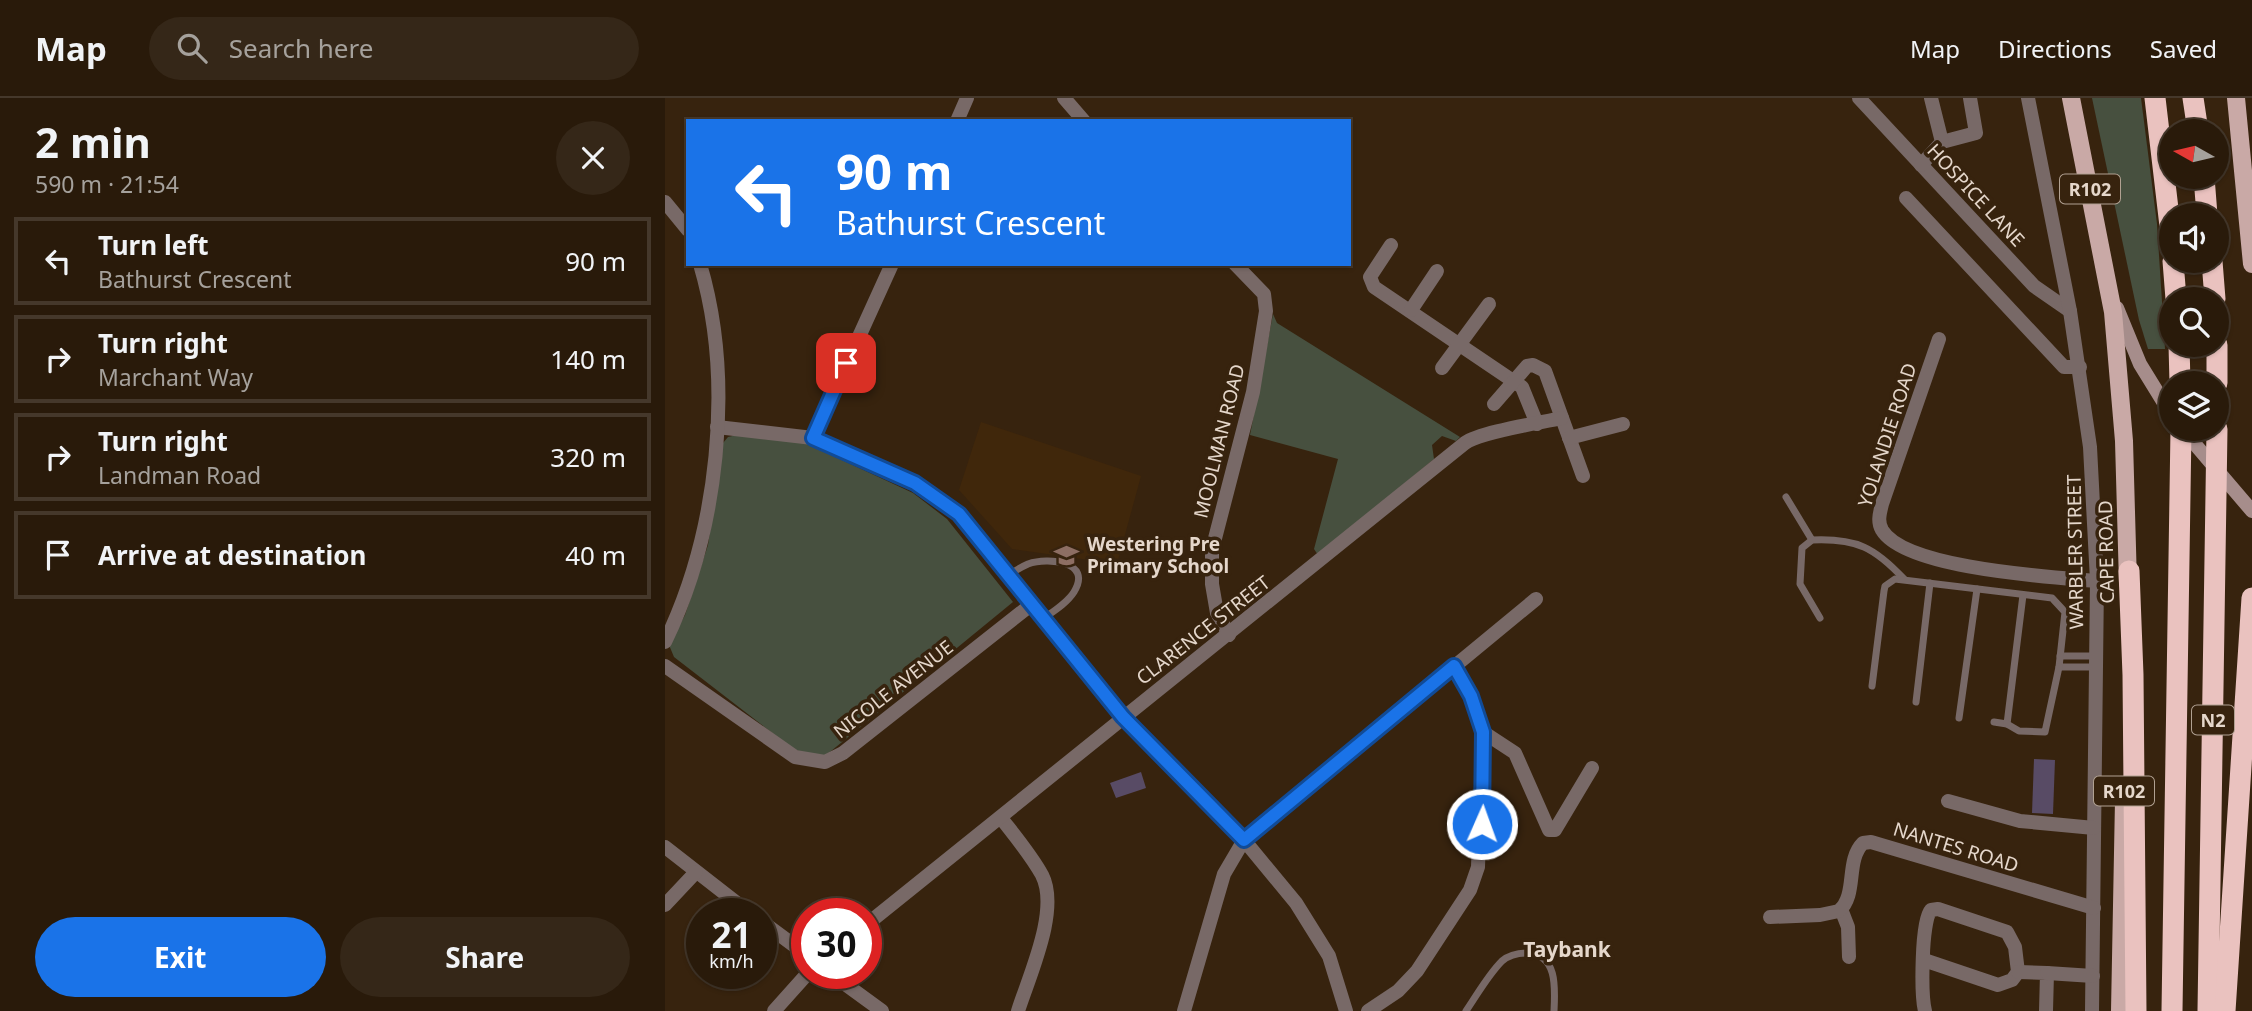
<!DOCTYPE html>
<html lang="en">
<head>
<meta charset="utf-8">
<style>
	:root { --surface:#291a0a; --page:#352718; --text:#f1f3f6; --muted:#a5a19c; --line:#45382b; --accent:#1a73e8 }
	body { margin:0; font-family:"Noto Sans",sans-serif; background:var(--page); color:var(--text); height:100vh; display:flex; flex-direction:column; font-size:26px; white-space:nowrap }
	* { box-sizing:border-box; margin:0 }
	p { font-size:23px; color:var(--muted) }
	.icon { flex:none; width:38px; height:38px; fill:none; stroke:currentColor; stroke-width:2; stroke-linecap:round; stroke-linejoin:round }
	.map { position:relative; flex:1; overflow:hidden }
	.sheet { display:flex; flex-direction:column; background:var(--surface); width:665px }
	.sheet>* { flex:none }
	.top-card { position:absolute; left:21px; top:21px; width:665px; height:147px; border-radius:0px; box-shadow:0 2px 5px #0004,0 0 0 2px var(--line); background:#1a73e8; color:#fff; overflow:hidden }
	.needle { width:46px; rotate:278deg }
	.buttons { position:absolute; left:1494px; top:21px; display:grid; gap:14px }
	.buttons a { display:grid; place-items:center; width:70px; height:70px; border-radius:50%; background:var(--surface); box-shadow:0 2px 5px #0004,0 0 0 2px var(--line); font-size:35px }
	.speed { position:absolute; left:21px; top:800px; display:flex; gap:14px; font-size:35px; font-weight:700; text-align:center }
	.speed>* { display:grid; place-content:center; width:91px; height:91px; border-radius:50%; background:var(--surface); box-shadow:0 2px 5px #0004,0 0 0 2px var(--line); line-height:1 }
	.speed small { font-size:18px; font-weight:400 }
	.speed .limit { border:10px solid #d22; background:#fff; color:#111 }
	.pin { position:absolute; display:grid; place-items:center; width:60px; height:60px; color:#fff; margin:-30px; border-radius:14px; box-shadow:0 4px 10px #0006 }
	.me { position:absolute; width:77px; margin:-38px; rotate:2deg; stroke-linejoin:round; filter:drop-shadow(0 0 5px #0008) }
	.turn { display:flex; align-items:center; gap:24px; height:147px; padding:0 35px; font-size:32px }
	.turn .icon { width:91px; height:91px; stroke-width:2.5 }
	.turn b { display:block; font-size:49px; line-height:60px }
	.round { display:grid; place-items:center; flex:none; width:74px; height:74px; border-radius:37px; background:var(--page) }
	.summary { display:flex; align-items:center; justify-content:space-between; height:119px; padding:0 35px }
	h1 { font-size:42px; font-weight:700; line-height:52px }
	.button { display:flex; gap:14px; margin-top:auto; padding:14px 35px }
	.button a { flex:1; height:80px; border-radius:42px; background:var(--accent); color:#fff; font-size:28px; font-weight:700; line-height:80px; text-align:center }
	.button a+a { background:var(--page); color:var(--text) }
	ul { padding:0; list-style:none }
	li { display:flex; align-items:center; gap:21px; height:88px; margin:0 14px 10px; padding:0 21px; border:4px solid var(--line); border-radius:0px }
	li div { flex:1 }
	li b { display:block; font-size:26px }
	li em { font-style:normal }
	header { display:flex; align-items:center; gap:42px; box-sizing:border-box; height:98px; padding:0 35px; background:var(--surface); border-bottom:2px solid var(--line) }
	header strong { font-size:33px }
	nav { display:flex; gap:38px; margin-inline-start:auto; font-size:24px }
	.search { width:490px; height:63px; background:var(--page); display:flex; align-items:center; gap:18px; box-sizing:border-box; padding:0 24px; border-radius:38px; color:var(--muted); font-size:26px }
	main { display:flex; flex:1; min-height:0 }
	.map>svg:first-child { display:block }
</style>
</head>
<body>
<header>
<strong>Map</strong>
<div class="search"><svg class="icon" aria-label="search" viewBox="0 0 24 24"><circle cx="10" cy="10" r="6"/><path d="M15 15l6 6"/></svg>Search here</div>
<nav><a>Map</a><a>Directions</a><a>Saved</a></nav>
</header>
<main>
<section class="sheet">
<div class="summary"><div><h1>2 min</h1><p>590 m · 21:54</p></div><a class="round"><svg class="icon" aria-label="close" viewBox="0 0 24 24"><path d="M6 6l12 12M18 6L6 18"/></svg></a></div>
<ul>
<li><svg class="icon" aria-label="left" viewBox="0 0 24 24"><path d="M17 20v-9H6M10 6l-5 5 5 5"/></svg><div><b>Turn left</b><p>Bathurst Crescent</p></div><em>90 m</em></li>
<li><svg class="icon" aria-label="right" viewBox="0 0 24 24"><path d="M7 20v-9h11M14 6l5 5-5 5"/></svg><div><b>Turn right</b><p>Marchant Way</p></div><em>140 m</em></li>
<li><svg class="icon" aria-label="right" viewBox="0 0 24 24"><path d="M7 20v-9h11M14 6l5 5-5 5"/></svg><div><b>Turn right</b><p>Landman Road</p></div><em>320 m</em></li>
<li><svg class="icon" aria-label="arrive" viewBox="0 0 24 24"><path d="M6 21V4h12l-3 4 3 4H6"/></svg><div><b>Arrive at destination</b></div><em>40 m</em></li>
</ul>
<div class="button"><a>Exit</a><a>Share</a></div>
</section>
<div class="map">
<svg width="1587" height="913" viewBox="0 0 1587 913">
	<rect width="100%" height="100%" fill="#37230e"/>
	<path fill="#40270b" d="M316,324l160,54 -24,88 -105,-15 -53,-59z"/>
	<g fill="#47503f">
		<path d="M1427,0h49l16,126 8,125h-17l-9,-29z"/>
		<path d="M608,216l4,9 183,114 -4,4 -14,-5 -10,9 2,14 -116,96 -4,-6 24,-90 -88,-24z"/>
		<path d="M76,336l62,8 110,51 34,26 66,83 -188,154h-12l-20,-7 -119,-92 -5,-12 16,-30 23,-70 15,-102 5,-6z"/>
	</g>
	<g fill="#584b65">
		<path d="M1369,661l21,1 -2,54 -21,-1z"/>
		<path d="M476,674l5,16 -30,10 -6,-15z"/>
	</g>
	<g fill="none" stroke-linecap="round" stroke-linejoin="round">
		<g stroke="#786967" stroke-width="7">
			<path d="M1121,399l26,43"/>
			<path d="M343,477c7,-4 13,-8 20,-11 20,-7 65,-3 46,28 -7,11 -20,19 -30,26"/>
			<path d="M1155,520l-20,-34 2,-36 10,-8c45,-2 63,8 92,39"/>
			<path d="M1395,558h36"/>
			<path d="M1207,588l12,-95 1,-5 10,-7 157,19 13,14 -6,55h37"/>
			<path d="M1251,604l14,-119"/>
			<path d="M1294,620l18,-129"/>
			<path d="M1329,624l13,2 16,-129"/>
			<path d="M1342,626l12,7 26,1 14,-65"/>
			<path d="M801,913c11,-16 22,-36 36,-50 7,-6 16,-8 26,-8 30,2 27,36 26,58"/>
		</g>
		<g stroke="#786967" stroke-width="14">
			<path d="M399,0l20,23"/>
			<path d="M1194,0l175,188 36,25"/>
			<path d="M1363,0l42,213 20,136 7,134 -5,430"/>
			<path d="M292,23l10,-23"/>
			<path d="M1277,44l34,-9 -6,-35"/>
			<path d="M1256,67l21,-23 -11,-44"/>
			<path d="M1241,100l158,169h16"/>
			<path d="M0,104l23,28"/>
			<path d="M726,147l-21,32 4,10 148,100 15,37"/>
			<path d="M746,212l26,-39"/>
			<path d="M1274,241l-57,165c-2,9 -5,17 0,26 23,39 170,47 215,51"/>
			<path d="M777,270l47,-64"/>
			<path d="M829,306l33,-38 6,-1 12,6 38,105"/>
			<path d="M52,329l96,11 102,45 44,31 165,203 120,123 52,63 33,53 17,55"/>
			<path d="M148,340l79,-174"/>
			<path d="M904,340l54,-14"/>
			<path d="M564,537l-12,-22 -5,-29v-34l41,-158 13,-81 -2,-17 -29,-30"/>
			<path d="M0,544c53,-109 70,-260 35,-378"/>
			<path d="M0,568l130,91 30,5 18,-9 189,-149"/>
			<path d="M818,634l32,21 34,77h6l37,-62"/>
			<path d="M1283,703l72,20 74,7"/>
			<path d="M336,720c14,18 30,37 41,57 18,35 -13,101 -24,136"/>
			<path d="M0,749l86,67"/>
			<path d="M0,807l31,-33"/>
			<path d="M1176,811l7,18 1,30"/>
			<path d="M1105,819l50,-2 19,-4c19,-17 6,-50 24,-68l8,-1 223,66"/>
			<path d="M96,823l46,34"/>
			<path d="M201,827l599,-482c15,-11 75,-20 97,-25"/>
			<path d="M1259,862l74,25 14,-5 6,-8 -3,-25 -8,-15 -69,-23 -7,1c-10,11 -10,85 -6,101"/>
			<path d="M1353,874l29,1 -1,38"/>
			<path d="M165,875l52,38"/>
			<path d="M1382,875l46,3"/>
			<path d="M109,913l34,-38"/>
			<path d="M519,913l40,-137 20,-34 292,-241"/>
			<path d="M703,913l30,-20 19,-20 53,-81 8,-23 5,-135 -13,-36 -16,-30"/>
		</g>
		<g stroke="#a68d8b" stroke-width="14">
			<path d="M1452,210l23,56 32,52"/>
			<path d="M1517,331l70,82"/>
		</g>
		<g stroke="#c9a9a6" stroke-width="18">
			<path d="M1406,0l42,214 11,129 4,142"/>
			<path d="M1571,0l16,166"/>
			<path d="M1455,913l4,-211"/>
		</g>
		<g stroke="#eac2bf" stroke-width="21">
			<path d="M1490,0l17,145"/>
			<path d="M1528,0l5,33"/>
			<path d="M1539,79l3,38"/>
			<path d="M1508,163l3,38"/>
			<path d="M1547,163l3,38"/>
			<path d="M1514,247l1,38"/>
			<path d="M1552,247v38"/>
			<path d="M1552,299v21"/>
			<path d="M1464,473l4,104 3,336"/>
			<path d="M1507,913l9,-582"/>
			<path d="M1543,913l9,-582"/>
			<path d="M1560,913l27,-413"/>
		</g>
	</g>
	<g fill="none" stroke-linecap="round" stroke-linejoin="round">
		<defs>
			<path id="route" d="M181,265l-33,75 102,45 44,31 164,203 121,123 210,-174 17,30 12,36 -1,92"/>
		</defs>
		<use href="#route" stroke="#114b97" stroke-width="18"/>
		<use href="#route" stroke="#1a73e8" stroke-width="12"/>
	</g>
	<defs>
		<symbol id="school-bare" viewBox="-9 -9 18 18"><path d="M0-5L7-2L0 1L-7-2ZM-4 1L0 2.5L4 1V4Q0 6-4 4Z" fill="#8d6e63" stroke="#37230e" stroke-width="2.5" paint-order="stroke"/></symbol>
	</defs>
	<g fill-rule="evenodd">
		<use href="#school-bare" x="384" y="440" width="35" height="35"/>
	</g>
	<g text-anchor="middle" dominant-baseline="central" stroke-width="7" stroke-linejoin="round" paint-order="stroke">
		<g fill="#37230e" stroke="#b1a192" stroke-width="2">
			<rect x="1395" y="76.5" width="60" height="29" rx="5"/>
			<rect x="1527" y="607.5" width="42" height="29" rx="5"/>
			<rect x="1429" y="678.5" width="60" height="29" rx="5"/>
		</g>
		<g font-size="18" font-weight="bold" fill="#e5d7cb">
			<text x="1425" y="91">R102</text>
			<text x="1548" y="622">N2</text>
			<text x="1459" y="693">R102</text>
		</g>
		<g font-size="19" fill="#e5d7cb" stroke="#37230e">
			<text transform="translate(1311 97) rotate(47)">HOSPICE LANE</text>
			<text transform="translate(1222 337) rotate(-72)">YOLANDIE ROAD</text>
			<text transform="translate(554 343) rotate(-76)">MOOLMAN ROAD</text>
			<text transform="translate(1410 454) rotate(-91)">WARBLER STREET</text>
			<text transform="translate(1441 454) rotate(-91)">CAPE ROAD</text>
			<text transform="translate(538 532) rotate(-38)">CLARENCE STREET</text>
			<text transform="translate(228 591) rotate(-38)">NICOLE AVENUE</text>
			<text transform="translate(1291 749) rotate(17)">NANTES ROAD</text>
		</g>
		<g font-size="19" font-weight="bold" fill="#e5d7cb" stroke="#37230e" text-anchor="start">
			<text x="422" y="446">Westering Pre<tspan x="422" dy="22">Primary School</tspan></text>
		</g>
		<g font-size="21" font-weight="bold" fill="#e5d7cb" stroke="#37230e">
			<text x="902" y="851">Taybank</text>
		</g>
	</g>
</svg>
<div class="buttons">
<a><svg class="needle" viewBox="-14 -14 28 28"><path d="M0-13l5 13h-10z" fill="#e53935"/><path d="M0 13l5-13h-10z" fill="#a5a19c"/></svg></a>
<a><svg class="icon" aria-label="sound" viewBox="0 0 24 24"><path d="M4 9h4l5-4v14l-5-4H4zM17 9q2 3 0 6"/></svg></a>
<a><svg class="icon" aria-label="search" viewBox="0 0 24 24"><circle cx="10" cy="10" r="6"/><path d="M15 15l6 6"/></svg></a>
<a><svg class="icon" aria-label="layers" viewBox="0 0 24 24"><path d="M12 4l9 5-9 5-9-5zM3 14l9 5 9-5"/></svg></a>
</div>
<div class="speed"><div>21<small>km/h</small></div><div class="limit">30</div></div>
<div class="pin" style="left:181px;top:265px;background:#d93025"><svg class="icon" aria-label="arrive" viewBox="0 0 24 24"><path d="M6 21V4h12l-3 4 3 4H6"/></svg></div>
<svg class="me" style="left:817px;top:726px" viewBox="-20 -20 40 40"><circle r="17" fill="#1a73e8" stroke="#fff" stroke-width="3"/><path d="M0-11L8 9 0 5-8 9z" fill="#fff"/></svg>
<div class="top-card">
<div class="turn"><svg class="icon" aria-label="left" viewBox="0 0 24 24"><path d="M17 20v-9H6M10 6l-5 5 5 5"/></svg><div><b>90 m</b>Bathurst Crescent</div></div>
</div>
</div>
</main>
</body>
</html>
